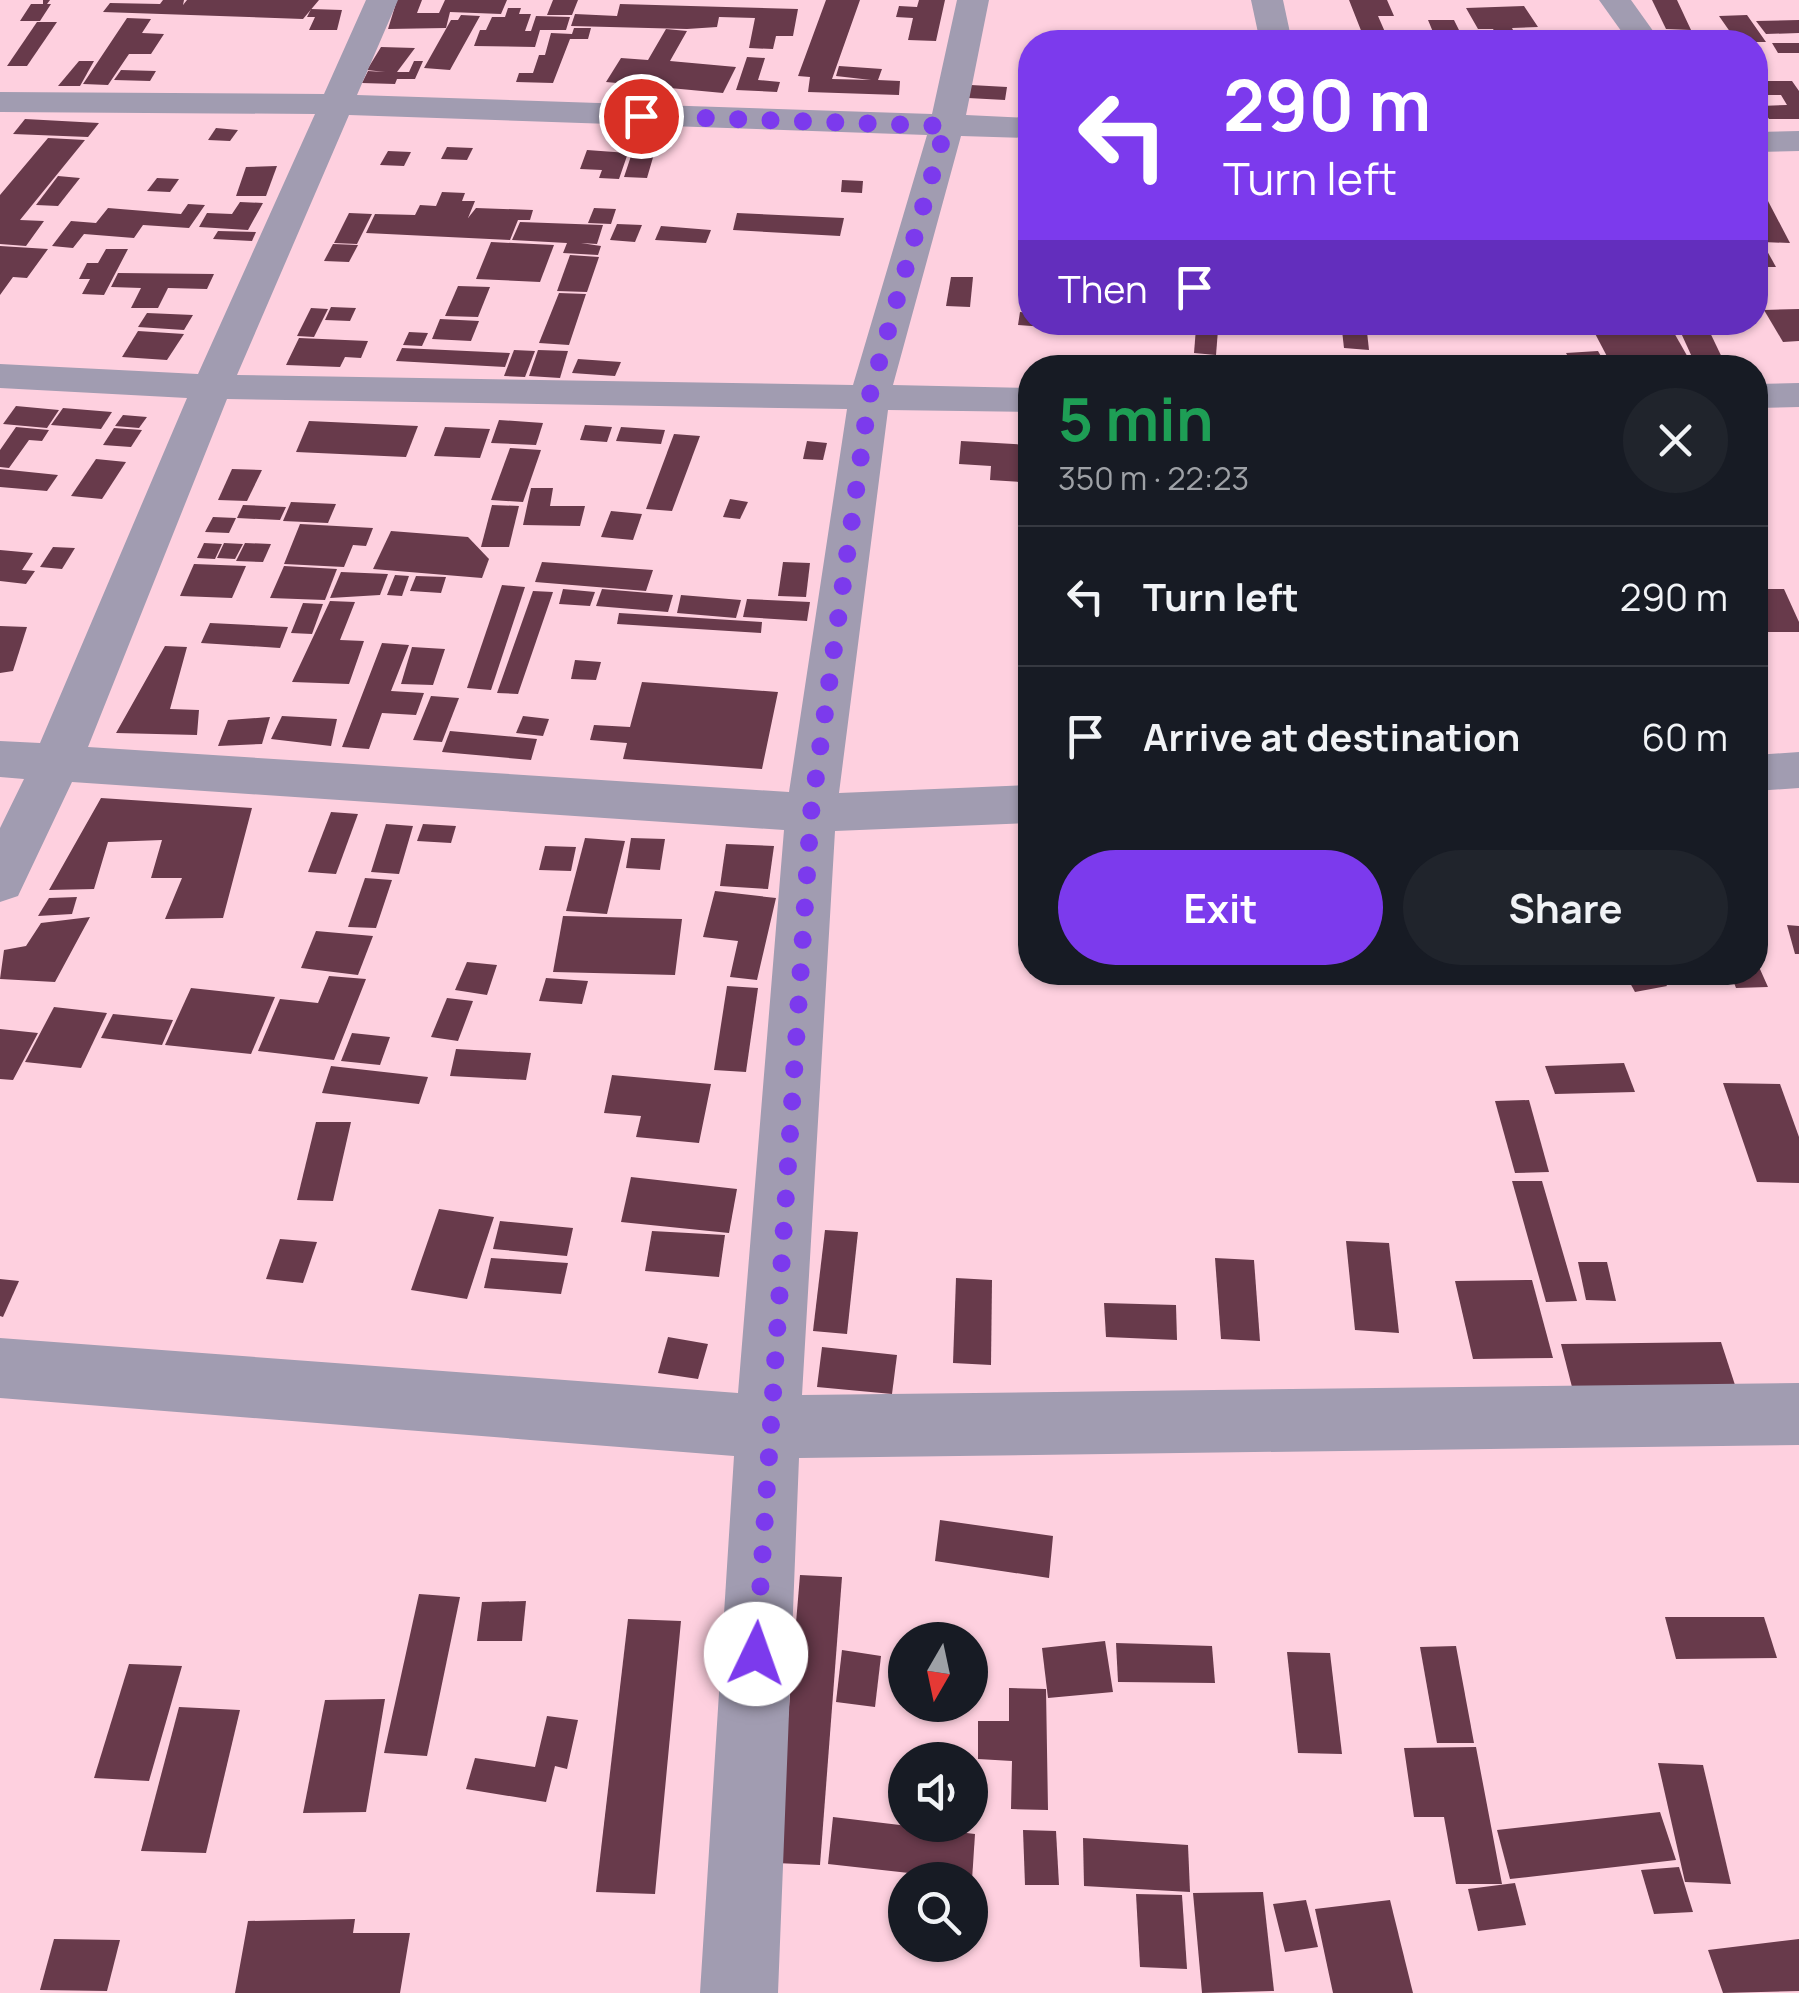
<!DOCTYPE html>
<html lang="en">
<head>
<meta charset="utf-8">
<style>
	:root { --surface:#171b24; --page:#20242c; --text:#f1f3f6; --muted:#9ea1a6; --line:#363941; --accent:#7c3aed }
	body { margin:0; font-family:Manrope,sans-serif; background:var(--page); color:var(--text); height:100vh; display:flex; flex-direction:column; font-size:38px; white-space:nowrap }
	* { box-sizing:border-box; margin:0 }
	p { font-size:32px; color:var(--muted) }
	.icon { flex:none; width:55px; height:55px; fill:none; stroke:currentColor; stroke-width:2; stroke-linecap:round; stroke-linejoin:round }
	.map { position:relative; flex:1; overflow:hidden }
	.panel { position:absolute; left:1018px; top:355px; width:750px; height:630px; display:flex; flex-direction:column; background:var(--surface); border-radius:40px; box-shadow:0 2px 8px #0004 }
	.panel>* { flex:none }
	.hud { position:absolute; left:1018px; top:30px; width:750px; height:305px; border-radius:40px; box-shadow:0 2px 8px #0004; background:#7c3aed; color:#fff; overflow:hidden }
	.needle { width:65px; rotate:189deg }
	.tools { position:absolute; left:888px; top:1622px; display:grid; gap:20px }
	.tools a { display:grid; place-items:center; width:100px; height:100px; border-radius:50%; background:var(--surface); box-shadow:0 2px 8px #0004; font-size:50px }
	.pin { position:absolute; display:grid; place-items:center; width:85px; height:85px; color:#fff; margin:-42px; border:5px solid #fff; border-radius:50%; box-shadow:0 2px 10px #0007 }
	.me { position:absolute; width:110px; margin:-55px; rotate:3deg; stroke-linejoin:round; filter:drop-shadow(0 0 8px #0008) }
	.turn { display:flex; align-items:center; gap:35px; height:210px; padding:0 40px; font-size:45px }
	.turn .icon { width:130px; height:130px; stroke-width:2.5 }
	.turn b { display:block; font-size:70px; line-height:85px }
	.then { display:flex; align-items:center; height:95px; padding:0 40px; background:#0003; gap:20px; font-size:38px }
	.round { display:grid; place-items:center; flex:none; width:105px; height:105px; border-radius:52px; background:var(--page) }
	.summary { display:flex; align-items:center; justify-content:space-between; height:170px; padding:0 40px }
	h1 { font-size:60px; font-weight:700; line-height:75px; color:#1e9e55 }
	.primary-button { display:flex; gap:20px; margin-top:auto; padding:20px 40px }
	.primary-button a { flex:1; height:115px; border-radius:60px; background:var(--accent); color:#fff; font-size:40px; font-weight:700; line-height:115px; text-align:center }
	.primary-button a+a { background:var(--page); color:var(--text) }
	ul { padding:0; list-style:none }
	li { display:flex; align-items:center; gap:30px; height:140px; padding:0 40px; border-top:2px solid var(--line) }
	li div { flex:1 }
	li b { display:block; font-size:38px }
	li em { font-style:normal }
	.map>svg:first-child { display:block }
</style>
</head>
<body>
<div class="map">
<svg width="1799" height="1993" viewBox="0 0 1799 1993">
	<rect width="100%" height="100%" fill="#fed0df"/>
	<g fill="#683a4b">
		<path d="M43,0h7l-3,4h4l-11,17h-20l11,-17h12z"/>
		<path d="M163,0h21l-1,5 4,-5h132l-16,19 -200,-7 7,-9 50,1z"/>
		<path d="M397,0h25l-5,13h22l6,-13h62l-6,14 -51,-2 -4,16 -58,1z"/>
		<path d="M553,0h25l-6,15h-25z"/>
		<path d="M826,0h34l-28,79 39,1 -35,-4 3,-10 43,3 -4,11 22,1 -1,14 -91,-3 2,-15 -12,-1z"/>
		<path d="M919,0h26l-9,41 -28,-1 5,-22 -17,-1 3,-11 18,1z"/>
		<path d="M1349,0h38l7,16h-16l7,16 -23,1z"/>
		<path d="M1652,0h25l14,30 -25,-1z"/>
		<path d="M620,4l106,3 72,2 -5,27h-17l-3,13 -24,-1 6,-30 -36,-1 -2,10 -30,2 -116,-3 4,-12 42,2z"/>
		<path d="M1524,6l14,21 -26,1 3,6h-19l-3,-5h-15l-12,-21z"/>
		<path d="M508,8h13l-2,6h12l-6,17h6l5,-15 34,1 -4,13h-26l-5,17 -61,-1 6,-16h6l6,-13h13z"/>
		<path d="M311,9l31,1 -5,20h-28l6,-13h-8z"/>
		<path d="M461,15l19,1 -30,54 -26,-2 27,-48h7z"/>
		<path d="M1747,15l19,27h-48l-5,-6h20l-14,-20z"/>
		<path d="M127,18l24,1 -9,14 22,1 -13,20h-22l-21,31 -25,-1z"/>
		<path d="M1428,20h26l5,10 -22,1 4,10h-17l-3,-9h12z"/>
		<path d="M1799,20v13l-33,1 -10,-13z"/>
		<path d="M37,22h20l-30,44h-20z"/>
		<path d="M574,28h17l-3,11h-18l-17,44 -37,-1 3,-9h14l6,-18h6l6,-22 21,1z"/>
		<path d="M666,29l21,2 -17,30 66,6 -13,26 -117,-11 15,-24 27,2z"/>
		<path d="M1492,32l5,10h-43l-5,-9z"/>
		<path d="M1414,34l4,8h-51l-4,-7z"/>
		<path d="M1772,43h27v10h-21z"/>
		<path d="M381,47l34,1 -18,24h12l5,-11h9l-8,18h-18l-2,5 -33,-1 6,-12 17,1 -18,-2z"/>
		<path d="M747,57l18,1 -7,22 22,2 -3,10 -41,-2z"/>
		<path d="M79,61h15l-14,25h-22z"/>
		<path d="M121,70l35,1 -6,10 -36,-1z"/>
		<path d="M1755,81h37l7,10v28h-30l-9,-13 27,-1 -6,-10h-26z"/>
		<path d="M971,85l36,2 -2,13 -37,-2z"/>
		<path d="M25,119l74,4 -11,14 -75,-3z"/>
		<path d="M216,128l22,2 -8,11 -22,-1z"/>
		<path d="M48,138l37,2 -65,80 24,1 -18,25 -26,-2v-49z"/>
		<path d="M447,147l26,1 -6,12 -26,-1z"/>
		<path d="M587,150l41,3 -9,26 -20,-1 3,-8 -22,-1z"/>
		<path d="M388,151l23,1 -7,14 -24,-1z"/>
		<path d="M632,153l22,1 -7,24 -23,-1z"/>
		<path d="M277,166l-11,30h-30l10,-29z"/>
		<path d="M58,176l22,2 -22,28 -22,-1z"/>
		<path d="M157,178l22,1 -9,13 -23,-1z"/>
		<path d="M842,180l21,1 -1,12 -21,-1z"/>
		<path d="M442,192l23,1 -3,8h13l-7,17 8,-10 57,2 -3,10h-12l-8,20 -144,-7 9,-19 40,1 5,-10 16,1z"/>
		<path d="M1755,200l13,1 22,42 -27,-1 -8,-16z"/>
		<path d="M240,202l23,1 -15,27 -49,-3 8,-14 25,1z"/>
		<path d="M188,204l17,1 -16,23 -46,-3 -9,13 -50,-4 -11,14 -21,-2 19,-25 25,2 12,-15 73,6z"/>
		<path d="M594,208l22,1 -5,15 -23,-1z"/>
		<path d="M349,213l23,1 -15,30 -23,-1z"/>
		<path d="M737,213l107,5 -4,18 -107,-6z"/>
		<path d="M520,222l83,3 -6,19 -16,-1 20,3 -3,9 -35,-2 4,-10 -55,-3z"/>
		<path d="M617,224l25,1 -7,17 -25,-2z"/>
		<path d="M661,226l50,4 -5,13 -51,-3z"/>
		<path d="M218,231l38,1 -4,9 -39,-2z"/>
		<path d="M1755,240h6l15,27h-21z"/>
		<path d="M491,242l63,3 -14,37 -64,-3z"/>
		<path d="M333,244l25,1 -9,17 -25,-1z"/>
		<path d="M0,246l48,3 -21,29 -14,-1 -13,18z"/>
		<path d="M106,249h22l-24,46 -22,-1 8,-15h-11l8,-16h11z"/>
		<path d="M570,255l29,2 -12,35 -30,-1z"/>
		<path d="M118,273l96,1 -7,15 -39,-1 -10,20h-27l10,-20 -30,-1z"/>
		<path d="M951,277h22l-3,30 -24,-1z"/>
		<path d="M458,286l32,1 -12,30 -33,-1z"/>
		<path d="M559,293l27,1 -17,51 -30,-2z"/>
		<path d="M331,307l25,1 -6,13 -25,-1z"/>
		<path d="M311,308l17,1 -14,28 -17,-1z"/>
		<path d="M1799,309v32l-16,1 -19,-32z"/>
		<path d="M1020,312l10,1v9h43l-1,7 -54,-4z"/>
		<path d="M147,313l46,2 -9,15 -46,-3z"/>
		<path d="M440,319l39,2 -8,20 -39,-2z"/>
		<path d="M1341,322l25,1 3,27 -25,-2z"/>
		<path d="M1668,322l22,39 -79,3 -21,-40z"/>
		<path d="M1676,322h29l22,46h-30z"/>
		<path d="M1196,328l22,2 -2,25 -22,-2z"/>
		<path d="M138,331l46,3 -17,26 -45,-3z"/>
		<path d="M409,332l19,1 -6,13 -19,-1z"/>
		<path d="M299,338l69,3 -7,17 -16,-1 -5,10 -54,-2z"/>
		<path d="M402,348l108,5 -5,14 -109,-6z"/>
		<path d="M514,350l21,1 -10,26 -21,-1z"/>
		<path d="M538,350l30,1 -8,27 -31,-2z"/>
		<path d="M1598,351l8,14 -32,2 -8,-14z"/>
		<path d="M578,359l43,3 -6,14 -43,-3z"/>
		<path d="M16,406l43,4 -12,18 -44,-4z"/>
		<path d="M63,408l49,4 -11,17 -50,-4z"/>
		<path d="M123,415l24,2 -8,11 -24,-2z"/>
		<path d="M499,420l44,3 -7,22 -45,-2z"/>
		<path d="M309,421l109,5 -12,31 -110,-5z"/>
		<path d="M585,425l27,2 -5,15 -27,-2z"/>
		<path d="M16,427l33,3 -7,11 -13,-1 -20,28 -9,-1v-17z"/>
		<path d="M445,427l45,2 -10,29 -46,-2z"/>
		<path d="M621,427l44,3 -4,14 -45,-3z"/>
		<path d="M114,428l28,2 -11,17 -28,-2z"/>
		<path d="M674,434l26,2 -28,75 -26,-2z"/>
		<path d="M807,441l20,2 -4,17 -20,-1z"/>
		<path d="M961,441l69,4v23h-9l-1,14 -30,-2 1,-14 -32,-2z"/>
		<path d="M510,448l31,2 -18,52 -32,-2z"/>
		<path d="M96,459l30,3 -24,37 -31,-3z"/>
		<path d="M0,469l58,6 -11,16 -47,-4z"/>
		<path d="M232,469l30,1 -15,31 -29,-1z"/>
		<path d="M531,488h22l-3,18h35l-5,20 -57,-1z"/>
		<path d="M730,499l18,3 -8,17 -17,-2z"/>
		<path d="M291,502l45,2 -8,19 -45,-2z"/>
		<path d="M243,505l43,2 -6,13 -43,-2z"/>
		<path d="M492,505l27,1 -10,41h-28z"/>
		<path d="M611,511l31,3 -9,26 -32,-3z"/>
		<path d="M213,517l23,1 -7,15 -24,-1z"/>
		<path d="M300,524l73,4 -7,18 -13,-1 -9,22 -60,-3z"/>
		<path d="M391,531l77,6 21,22 -7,19 -109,-9z"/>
		<path d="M204,543l18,1 -7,15 -18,-1z"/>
		<path d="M224,543l19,1 -8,15 -18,-1z"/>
		<path d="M245,543l26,1 -8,18 -27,-1z"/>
		<path d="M53,547l22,1 -13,21 -22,-2z"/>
		<path d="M0,550l33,3 -11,17 13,1 -9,13 -26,-3z"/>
		<path d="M542,562l111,8 -7,21 -111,-9z"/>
		<path d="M783,562l27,1 -4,34 -28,-1z"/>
		<path d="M194,564l52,2 -14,32 -52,-2z"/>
		<path d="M284,566l53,3 -12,31 -55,-2z"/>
		<path d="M341,572l47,2 -8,21 -50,3z"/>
		<path d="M395,575l14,1 -7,20 -15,-1z"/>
		<path d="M416,576l30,1 -5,16 -31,-2z"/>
		<path d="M502,585l23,2 -34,103 -24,-2z"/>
		<path d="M563,589l32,3 -5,14 -31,-2z"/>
		<path d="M602,589l71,6 -5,17 -72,-6z"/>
		<path d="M1755,589h29l15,33v10h-39l-5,-12z"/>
		<path d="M533,591l20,1 -35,102 -21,-1z"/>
		<path d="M681,595l60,5 -5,18 -59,-5z"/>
		<path d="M747,599l63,3 -3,19 -64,-4z"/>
		<path d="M330,601l25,1 -15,38 24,1 -15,43 -57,-2z"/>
		<path d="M303,603l20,1 -11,30 -21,-1z"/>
		<path d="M619,613l143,9 -1,11 -144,-9z"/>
		<path d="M210,623l78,4 -8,21 -79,-5z"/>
		<path d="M0,626l27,1 -14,44 -13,2z"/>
		<path d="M382,643l27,2 -18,46 33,2 -8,22 -34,-2 -13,36 -27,-2z"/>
		<path d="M165,646l22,1 -17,62 29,1 -2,25 -81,-2z"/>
		<path d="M412,647l33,2 -12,36 -32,-1z"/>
		<path d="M575,660l26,2 -5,18 -25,-1z"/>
		<path d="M642,682l136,10 -16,77 -139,-10 4,-16 -37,-3 4,-15 36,2z"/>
		<path d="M431,696l28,2 -17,44 -29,-2z"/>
		<path d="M282,716l55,3 -6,27 -60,-7z"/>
		<path d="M523,716l26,3 -6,17 -27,-3z"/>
		<path d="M270,717l-8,27 -44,2 10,-26z"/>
		<path d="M450,731l87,8 -6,21 -89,-8z"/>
		<path d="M101,798l151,10 -29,110 -58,1 17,-41h-31l11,-38 -54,2 -14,47 -45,1z"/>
		<path d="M331,812l27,2 -22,60 -28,-2z"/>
		<path d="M386,824l27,2 -14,48 -28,-2z"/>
		<path d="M423,824l33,2 -5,17 -34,-2z"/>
		<path d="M585,838l40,3 -18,73 -41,-3z"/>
		<path d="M631,838l34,1 -5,31 -34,-2z"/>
		<path d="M726,844l48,2 -6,43 -48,-3z"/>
		<path d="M545,846l31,1 -5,24 -32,-1z"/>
		<path d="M365,878l27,2 -16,48 -28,-1z"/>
		<path d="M715,891l61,7 -19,82 -27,-3 8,-36 -35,-4z"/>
		<path d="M77,897l-5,17 -34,2 11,-18z"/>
		<path d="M563,916l119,3 -7,56 -122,-3z"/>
		<path d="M90,917l-35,65 -55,-3 4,-29 22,-4 15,-23z"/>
		<path d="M1787,925l12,1v28h-4z"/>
		<path d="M316,931l57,5 -15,39 -57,-7z"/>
		<path d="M1755,958l13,29 -32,1 -6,-16h25z"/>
		<path d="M467,962l30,3 -10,30 -32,-5z"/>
		<path d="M1624,972h35l8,14 -32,6z"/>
		<path d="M329,976l37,3 -32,81 -76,-9 22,-52 38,4z"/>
		<path d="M546,978l42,3 -6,23 -43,-3z"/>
		<path d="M727,986l31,2 -12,84 -32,-2z"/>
		<path d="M191,988l84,9 -24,57 -86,-9z"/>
		<path d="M447,998l26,3 -15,40 -27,-4z"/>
		<path d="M54,1007l53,6 -26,55 -56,-6z"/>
		<path d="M113,1014l60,6 -11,25 -61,-7z"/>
		<path d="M0,1029l38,4 -25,47 -13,-1z"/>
		<path d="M352,1033l38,4 -10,28 -39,-4z"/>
		<path d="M456,1049l75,4 -5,27 -76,-4z"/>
		<path d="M1624,1063l11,29 -80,2 -10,-28z"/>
		<path d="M331,1066l97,11 -9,27 -97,-11z"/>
		<path d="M612,1075l99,9 -12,59 -63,-6 5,-21 -37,-3z"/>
		<path d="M1723,1083l57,1 19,53v46l-42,-1z"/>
		<path d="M1529,1100l20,72 -34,1 -20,-72z"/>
		<path d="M316,1122h35l-18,79 -36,-1z"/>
		<path d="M631,1177l106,12 -8,44 -108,-11z"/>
		<path d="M1512,1181h30l35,120 -31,1z"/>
		<path d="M439,1209l55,8 -27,82 -56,-9z"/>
		<path d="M500,1221l73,7 -6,28 -74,-7z"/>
		<path d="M825,1230l33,2 -11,102 -34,-3z"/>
		<path d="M652,1231l73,4 -6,42 -74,-6z"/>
		<path d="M280,1239l37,3 -14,41 -37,-4z"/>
		<path d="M1346,1241l43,2 10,90 -44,-3z"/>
		<path d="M491,1258l77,5 -7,31 -77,-6z"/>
		<path d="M1215,1258l39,2 6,81 -39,-2z"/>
		<path d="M1578,1262h29l9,39 -30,-1z"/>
		<path d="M956,1278l36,2 -1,85 -38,-2z"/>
		<path d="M0,1279l19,2 -16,36 -3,-1z"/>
		<path d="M1532,1280l21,78 -80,1 -18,-78z"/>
		<path d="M1104,1303l72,2 1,35 -71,-3z"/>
		<path d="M668,1337l40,7 -10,35 -40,-6z"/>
		<path d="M1721,1342l14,43 -163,2 -11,-43z"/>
		<path d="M822,1347l75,8 -5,39 -75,-7z"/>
		<path d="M940,1520l113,16 -4,42 -114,-17z"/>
		<path d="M800,1575l42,2 -22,288 -44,-2z"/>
		<path d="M419,1594l41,3 -33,159 -43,-3z"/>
		<path d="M526,1601l-4,40h-45l5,-39z"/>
		<path d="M1665,1617h99l13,41 -101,1z"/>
		<path d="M628,1619l53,2 -26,273 -59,-2z"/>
		<path d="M1105,1641l8,51 -65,6 -6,-50z"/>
		<path d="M1116,1643l96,3 3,37 -97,-1z"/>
		<path d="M1456,1646l18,97h-37l-17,-96z"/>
		<path d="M842,1650l39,6 -6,51 -39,-5z"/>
		<path d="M1287,1652l43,1 12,101 -44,-1z"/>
		<path d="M129,1664l53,2 -33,115 -55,-3z"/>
		<path d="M1009,1688l37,1 2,121 -37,-1 1,-48 -34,-2v-38h31z"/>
		<path d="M385,1699l-19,113 -63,1 22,-113z"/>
		<path d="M179,1707l61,3 -34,143 -65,-2z"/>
		<path d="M547,1716l31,4 -11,49 -12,-3 -9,36 -80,-13 9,-31 60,9z"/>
		<path d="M1476,1747l26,137h-46l-12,-67h-30l-10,-69z"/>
		<path d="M1658,1763l45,2 28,119 -46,-2z"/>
		<path d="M1660,1812l16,48 -166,19 -13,-49z"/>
		<path d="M833,1817l142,17 -3,46 -144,-16z"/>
		<path d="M1023,1830l33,1 3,54h-34z"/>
		<path d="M1083,1838l105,7 2,47 -106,-6z"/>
		<path d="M1679,1867l14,45 -39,2 -13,-44z"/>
		<path d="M1515,1883l11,42 -48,6 -10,-42z"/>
		<path d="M1263,1892l11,99 -72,2 -9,-100z"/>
		<path d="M1136,1894l46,1 5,74 -47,-2z"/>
		<path d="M1306,1900l12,47 -33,5 -12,-48z"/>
		<path d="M1390,1900l23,93h-80l-18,-84z"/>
		<path d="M355,1919l-2,14h57l-10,60h-165l13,-72z"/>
		<path d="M54,1939l66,1 -13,51 -67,-1z"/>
		<path d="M1799,1939v52l-76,2 -15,-43z"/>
	</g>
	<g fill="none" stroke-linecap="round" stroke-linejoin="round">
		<g fill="#a19cb1" fill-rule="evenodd">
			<path d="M366,0h32l-41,95 575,19 25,-114h32l-23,115 64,3v20l-69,-2 -68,249 137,3v24l-142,-2 -49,383 191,-8v38l-195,8 -33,564 997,-12v62l-1000,13 -21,535h-78l34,-537 -734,-58v-60l738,55 46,-563 -712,-48 -54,114 -18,6v-74l24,-49 -24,-2v-36l40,2 147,-345 -187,-10v-24l198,10 117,-260 -315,-2v-20l324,2zM349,115l578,20 -74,250 -616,-10zM227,399l620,10 -58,383 -701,-45z"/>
			<path d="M1251,0h32l9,42h-32z"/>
			<path d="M1599,0h32l30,42h-32z"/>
			<path d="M1799,131v20l-44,1v-20z"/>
			<path d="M1799,383v24l-44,1v-24z"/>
			<path d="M1799,752v36l-44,3v-36z"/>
		</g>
	</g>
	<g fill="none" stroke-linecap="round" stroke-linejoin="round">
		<path stroke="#7c3aed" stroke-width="18" stroke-dasharray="0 32.4" d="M641,116l305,10 -77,272 -58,415 -55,841"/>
	</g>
</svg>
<div class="tools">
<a><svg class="needle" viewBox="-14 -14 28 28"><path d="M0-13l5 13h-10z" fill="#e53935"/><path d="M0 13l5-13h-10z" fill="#9ea1a6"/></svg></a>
<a><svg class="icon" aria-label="sound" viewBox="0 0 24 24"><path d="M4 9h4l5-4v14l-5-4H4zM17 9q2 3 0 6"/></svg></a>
<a><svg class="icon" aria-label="search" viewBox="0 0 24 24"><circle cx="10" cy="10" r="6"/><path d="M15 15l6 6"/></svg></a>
</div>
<div class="pin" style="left:641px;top:116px;background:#d93025"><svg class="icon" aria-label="arrive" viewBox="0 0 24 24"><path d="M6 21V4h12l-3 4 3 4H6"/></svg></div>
<svg class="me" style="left:756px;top:1654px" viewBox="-20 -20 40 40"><circle r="19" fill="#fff"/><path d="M0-13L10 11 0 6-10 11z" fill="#7c3aed"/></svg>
<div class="hud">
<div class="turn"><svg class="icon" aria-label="left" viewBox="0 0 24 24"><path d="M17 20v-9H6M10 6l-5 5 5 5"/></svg><div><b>290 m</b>Turn left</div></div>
<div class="then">Then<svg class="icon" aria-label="arrive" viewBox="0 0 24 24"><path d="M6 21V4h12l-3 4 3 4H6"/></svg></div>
</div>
<section class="panel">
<div class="summary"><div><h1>5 min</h1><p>350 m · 22:23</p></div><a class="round"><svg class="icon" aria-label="close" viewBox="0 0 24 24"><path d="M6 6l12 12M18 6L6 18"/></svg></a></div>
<ul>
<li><svg class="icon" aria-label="left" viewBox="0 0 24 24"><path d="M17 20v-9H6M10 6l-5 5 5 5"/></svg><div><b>Turn left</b></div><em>290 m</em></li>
<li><svg class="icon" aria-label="arrive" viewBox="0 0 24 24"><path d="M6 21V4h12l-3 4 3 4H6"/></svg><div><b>Arrive at destination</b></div><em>60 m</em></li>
</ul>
<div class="primary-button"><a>Exit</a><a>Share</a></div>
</section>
</div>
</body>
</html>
